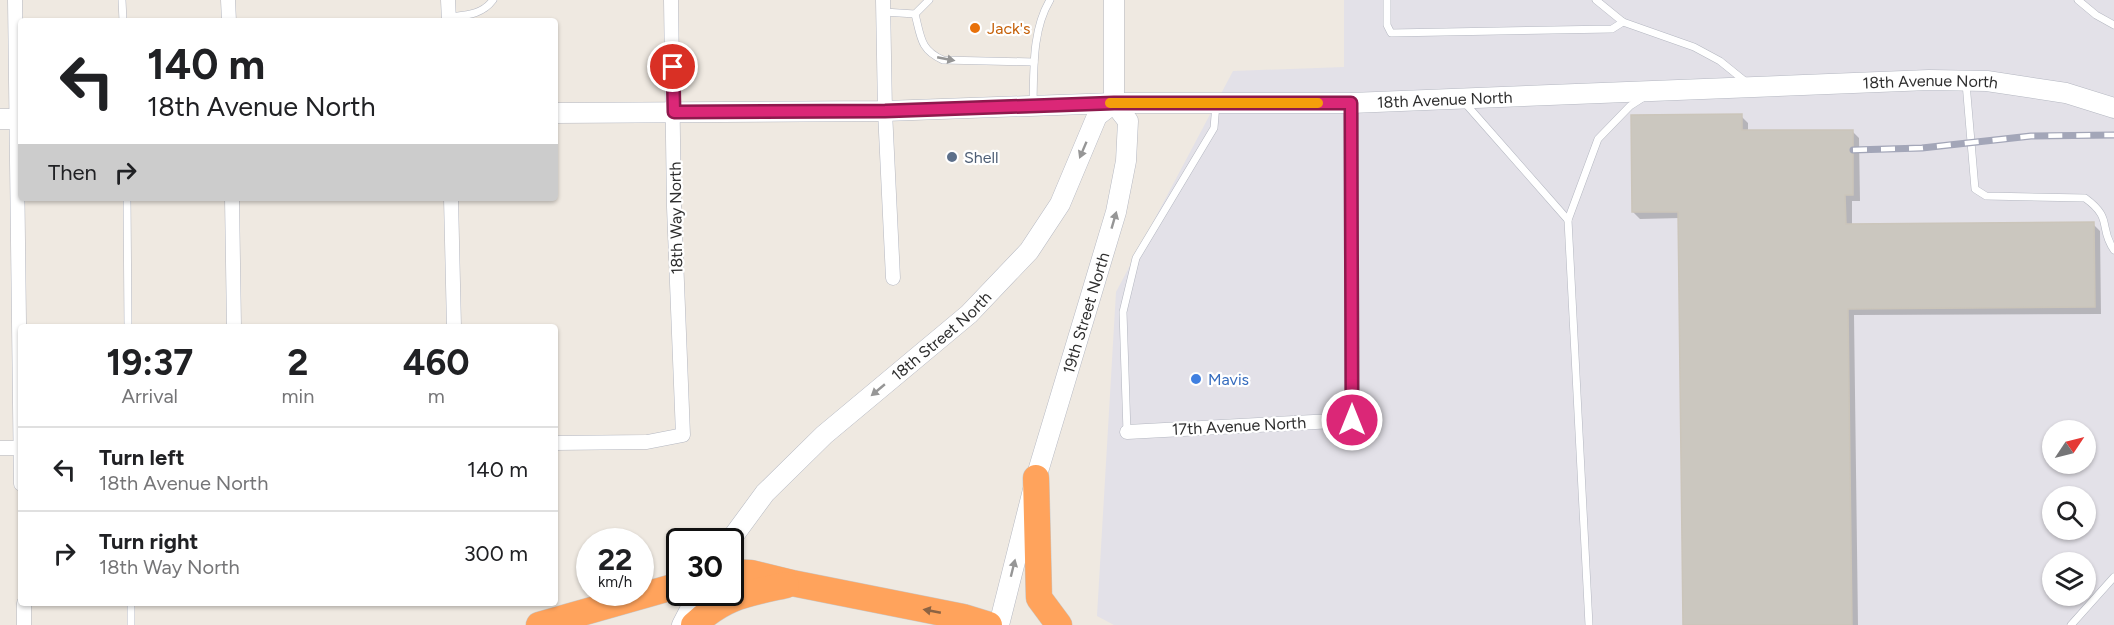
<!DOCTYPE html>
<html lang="en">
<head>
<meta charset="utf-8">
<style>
	:root { --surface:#fff; --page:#f2f2f2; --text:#202124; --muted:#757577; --line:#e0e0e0 }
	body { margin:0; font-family:Figtree,sans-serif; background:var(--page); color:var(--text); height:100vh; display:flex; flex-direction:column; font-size:22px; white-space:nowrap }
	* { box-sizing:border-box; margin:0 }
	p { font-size:20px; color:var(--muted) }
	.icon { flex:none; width:33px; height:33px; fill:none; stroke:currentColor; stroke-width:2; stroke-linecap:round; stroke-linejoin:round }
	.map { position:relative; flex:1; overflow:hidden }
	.details { position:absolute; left:18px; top:324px; width:540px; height:282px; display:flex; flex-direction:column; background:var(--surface); border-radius:6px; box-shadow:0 2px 4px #0004 }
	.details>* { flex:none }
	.hud { position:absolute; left:18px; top:18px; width:540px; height:183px; border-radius:6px; box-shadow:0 2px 4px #0004; background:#fff; color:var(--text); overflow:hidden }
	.needle { width:39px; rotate:55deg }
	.controls { position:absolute; left:2042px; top:420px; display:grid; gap:12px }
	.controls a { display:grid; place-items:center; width:54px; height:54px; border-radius:50%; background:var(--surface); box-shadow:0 2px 4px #0004; font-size:30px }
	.speed { position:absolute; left:576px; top:528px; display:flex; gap:12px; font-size:30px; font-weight:700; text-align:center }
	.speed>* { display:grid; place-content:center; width:78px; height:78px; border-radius:50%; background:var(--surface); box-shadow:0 2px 4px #0004; line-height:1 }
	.speed small { font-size:15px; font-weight:400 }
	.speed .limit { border:3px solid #111; border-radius:9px; background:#fff; color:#111 }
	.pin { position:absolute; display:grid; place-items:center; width:51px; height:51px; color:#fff; margin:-26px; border:3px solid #fff; border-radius:50%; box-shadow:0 2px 6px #0007 }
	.me { position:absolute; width:66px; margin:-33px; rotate:0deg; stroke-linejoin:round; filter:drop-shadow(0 0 4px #0008) }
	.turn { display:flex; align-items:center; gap:21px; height:126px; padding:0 30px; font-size:27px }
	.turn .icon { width:78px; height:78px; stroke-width:2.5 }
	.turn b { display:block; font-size:42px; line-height:51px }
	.then { display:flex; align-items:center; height:57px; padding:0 30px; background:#0003; gap:12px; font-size:22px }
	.eta { display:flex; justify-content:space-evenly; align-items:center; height:102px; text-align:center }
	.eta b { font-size:36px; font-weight:700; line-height:42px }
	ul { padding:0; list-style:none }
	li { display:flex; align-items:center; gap:18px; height:84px; padding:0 30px; border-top:2px solid var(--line) }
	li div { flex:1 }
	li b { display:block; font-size:22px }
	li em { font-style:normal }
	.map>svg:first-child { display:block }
</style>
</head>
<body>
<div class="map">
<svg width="2114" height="625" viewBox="0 0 2114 625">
	<rect width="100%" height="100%" fill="#efe9e1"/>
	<path fill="#e3e1e8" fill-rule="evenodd" d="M1344,0h770v625h-1000l-17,-9 19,-324 117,-221 111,-4zM2052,430h33v34h-33zM2052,496h33v34h-33zM2052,562h33v34h-33z"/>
	<path fill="#0003" d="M1741,116l7,7v9l104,-1 7,7 1,63h-8v25l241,-2 7,7 1,83 -247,1 4,310h-174l-4,-407 -40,1 -7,-7z"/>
	<path fill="#cbc7bf" stroke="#cbc5ba" stroke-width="1.5" d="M1742,114v16h111v65h-8l1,29 248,-2 1,85 -247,2 4,316h-169l-5,-413h-46l-1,-97z"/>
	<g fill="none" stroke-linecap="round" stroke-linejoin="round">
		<defs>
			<g id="lane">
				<path d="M122,0l1,21"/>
				<path d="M929,0l-14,14c6,23 5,36 28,46l91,2"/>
				<path d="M1387,0v25l4,8 221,-4 11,-7"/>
				<path d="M1596,0l27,22 71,25 26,14 26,21"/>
				<path d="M2078,0l18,15 18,10"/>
				<path d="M884,12l31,2"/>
				<path d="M449,17c17,-2 33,-2 44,-17"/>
				<path d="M1966,83l9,106 11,7 99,2c29,21 13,29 29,52"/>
				<path d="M1033,103c1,-34 -1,-73 17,-103"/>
				<path d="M1465,103l103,117 21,405"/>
				<path d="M127,198l1,129"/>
				<path d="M1568,220l30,-81 32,-33 14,-9"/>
				<path d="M1127,432l-4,-120 13,-54 78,-130 2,-24"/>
				<path d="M131,603v22"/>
				<path d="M2071,625l43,-48"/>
			</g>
			<g id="street">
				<path d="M15,0l6,484"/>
				<path d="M228,0l1,21"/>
				<path d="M448,0l1,21"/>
				<path d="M883,0l2,111 8,167"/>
				<path d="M232,198l2,129"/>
				<path d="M451,198l3,129"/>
				<path d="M1127,432l225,-12 -1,-317"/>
				<path d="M555,443l92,-1 36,-7 -9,-228 -3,-207"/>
				<path d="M0,448h21"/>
				<path d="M24,603v22"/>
			</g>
			<g id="secondary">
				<path id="s1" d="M555,113l330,-2 229,-8h237l578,-23 58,1 79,12 48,15"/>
				<path d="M0,119h21"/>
				<path id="s2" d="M729,542l36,-49 59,-58 145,-121 60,-63 31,-47 37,-88 17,-13"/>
				<path d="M682,625l17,-33"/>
				<path id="s3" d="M999,625l37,-147 80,-266 10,-51 2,-40 -14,-18v-103"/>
			</g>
			<g id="highway">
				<path d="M1036,478l3,120 20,27"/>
				<path d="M730,572l21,1 41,10 171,34 26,8"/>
				<path d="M539,625l141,-40"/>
				<path d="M694,625c31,-29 52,-31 92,-40"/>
			</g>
		</defs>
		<use href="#lane" stroke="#b4b7c1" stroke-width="8"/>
		<use href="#street" stroke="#b4b7c1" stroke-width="15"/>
		<use href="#secondary" stroke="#b4b7c1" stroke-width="21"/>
		<use href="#highway" stroke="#c9c9c9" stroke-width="27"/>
		<use href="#lane" stroke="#fff" stroke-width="7"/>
		<use href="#street" stroke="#fff" stroke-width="14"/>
		<use href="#secondary" stroke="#fff" stroke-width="20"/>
		<use href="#highway" stroke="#ffa35c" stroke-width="26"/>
		<defs>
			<path id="rail" d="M1853,150l69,-2 109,-12 83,-1"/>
		</defs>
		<use href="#rail" stroke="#a3a6b8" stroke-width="7"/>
		<use href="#rail" stroke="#fff" stroke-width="4.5" stroke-dasharray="14" stroke-linecap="butt"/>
	</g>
	<defs><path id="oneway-solid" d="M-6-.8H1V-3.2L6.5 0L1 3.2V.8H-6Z" transform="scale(1.5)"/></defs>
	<g fill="#969696">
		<use href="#oneway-solid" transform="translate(946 59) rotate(11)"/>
		<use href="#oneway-solid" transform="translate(1083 150) rotate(113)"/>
		<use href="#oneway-solid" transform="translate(1114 220) rotate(-74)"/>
		<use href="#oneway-solid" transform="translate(878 390) rotate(140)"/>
		<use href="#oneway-solid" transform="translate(1013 568) rotate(-76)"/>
	</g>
	<use fill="#8c6343" href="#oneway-solid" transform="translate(932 611) rotate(-169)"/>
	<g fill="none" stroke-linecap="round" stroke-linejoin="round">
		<defs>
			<path id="route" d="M673,67l1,45 211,-1 229,-8h237l1,317"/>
		</defs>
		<use href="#route" stroke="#8e194d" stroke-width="15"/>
		<use href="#route" stroke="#db2777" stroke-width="10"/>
		<path stroke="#f59e0b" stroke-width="10" d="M1110,103h208"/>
	</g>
	<circle fill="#e8710a" stroke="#fff" stroke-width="2" cx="975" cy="28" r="6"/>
	<circle fill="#5c6f8a" stroke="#fff" stroke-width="2" cx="952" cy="157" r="6"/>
	<circle fill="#3f7fe0" stroke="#fff" stroke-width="2" cx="1196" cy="379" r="6"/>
	<g text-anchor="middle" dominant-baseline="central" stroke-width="4.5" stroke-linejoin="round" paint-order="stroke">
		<g font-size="16" fill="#c56008" stroke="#fff" text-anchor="start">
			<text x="987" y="28">Jack's</text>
		</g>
		<g font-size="16" fill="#2e2e2e" stroke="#fff">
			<text stroke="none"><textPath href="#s1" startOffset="1376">18th Avenue North</textPath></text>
			<text stroke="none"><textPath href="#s1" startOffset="890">18th Avenue North</textPath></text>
			<text transform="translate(676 218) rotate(-91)">18th Way North</text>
			<text stroke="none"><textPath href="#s3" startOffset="324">19th Street North</textPath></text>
			<text stroke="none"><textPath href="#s2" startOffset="297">18th Street North</textPath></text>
			<text transform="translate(1239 426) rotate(-3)">17th Avenue North</text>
		</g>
		<g font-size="16" fill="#4e5e75" stroke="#fff" text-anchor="start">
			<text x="964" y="157">Shell</text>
		</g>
		<g font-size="16" fill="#366cbe" stroke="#fff" text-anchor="start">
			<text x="1208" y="379">Mavis</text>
		</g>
	</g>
</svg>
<div class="controls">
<a><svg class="needle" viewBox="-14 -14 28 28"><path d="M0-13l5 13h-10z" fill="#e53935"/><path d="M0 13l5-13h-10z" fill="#757577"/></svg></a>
<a><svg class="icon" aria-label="search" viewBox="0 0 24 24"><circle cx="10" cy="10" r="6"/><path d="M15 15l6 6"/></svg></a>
<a><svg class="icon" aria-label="layers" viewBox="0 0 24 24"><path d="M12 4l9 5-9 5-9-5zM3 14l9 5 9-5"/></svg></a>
</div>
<div class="speed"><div>22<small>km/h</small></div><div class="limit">30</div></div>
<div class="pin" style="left:673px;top:67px;background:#d93025"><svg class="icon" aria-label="arrive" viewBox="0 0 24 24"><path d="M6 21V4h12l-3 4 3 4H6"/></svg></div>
<svg class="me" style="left:1352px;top:420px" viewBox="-20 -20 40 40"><circle r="17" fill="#db2777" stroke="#fff" stroke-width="3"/><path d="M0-11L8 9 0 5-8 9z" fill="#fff"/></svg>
<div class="hud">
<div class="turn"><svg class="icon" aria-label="left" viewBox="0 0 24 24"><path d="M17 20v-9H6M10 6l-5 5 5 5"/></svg><div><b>140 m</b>18th Avenue North</div></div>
<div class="then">Then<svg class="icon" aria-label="right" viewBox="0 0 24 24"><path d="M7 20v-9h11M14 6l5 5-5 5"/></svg></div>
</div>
<section class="details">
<div class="eta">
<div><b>19:37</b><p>Arrival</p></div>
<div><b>2</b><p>min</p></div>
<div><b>460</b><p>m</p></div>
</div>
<ul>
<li><svg class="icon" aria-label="left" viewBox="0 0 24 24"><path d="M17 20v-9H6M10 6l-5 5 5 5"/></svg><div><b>Turn left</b><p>18th Avenue North</p></div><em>140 m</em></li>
<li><svg class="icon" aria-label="right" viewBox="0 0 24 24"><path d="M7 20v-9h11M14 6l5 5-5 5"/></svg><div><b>Turn right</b><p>18th Way North</p></div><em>300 m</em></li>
</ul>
</section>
</div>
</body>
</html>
